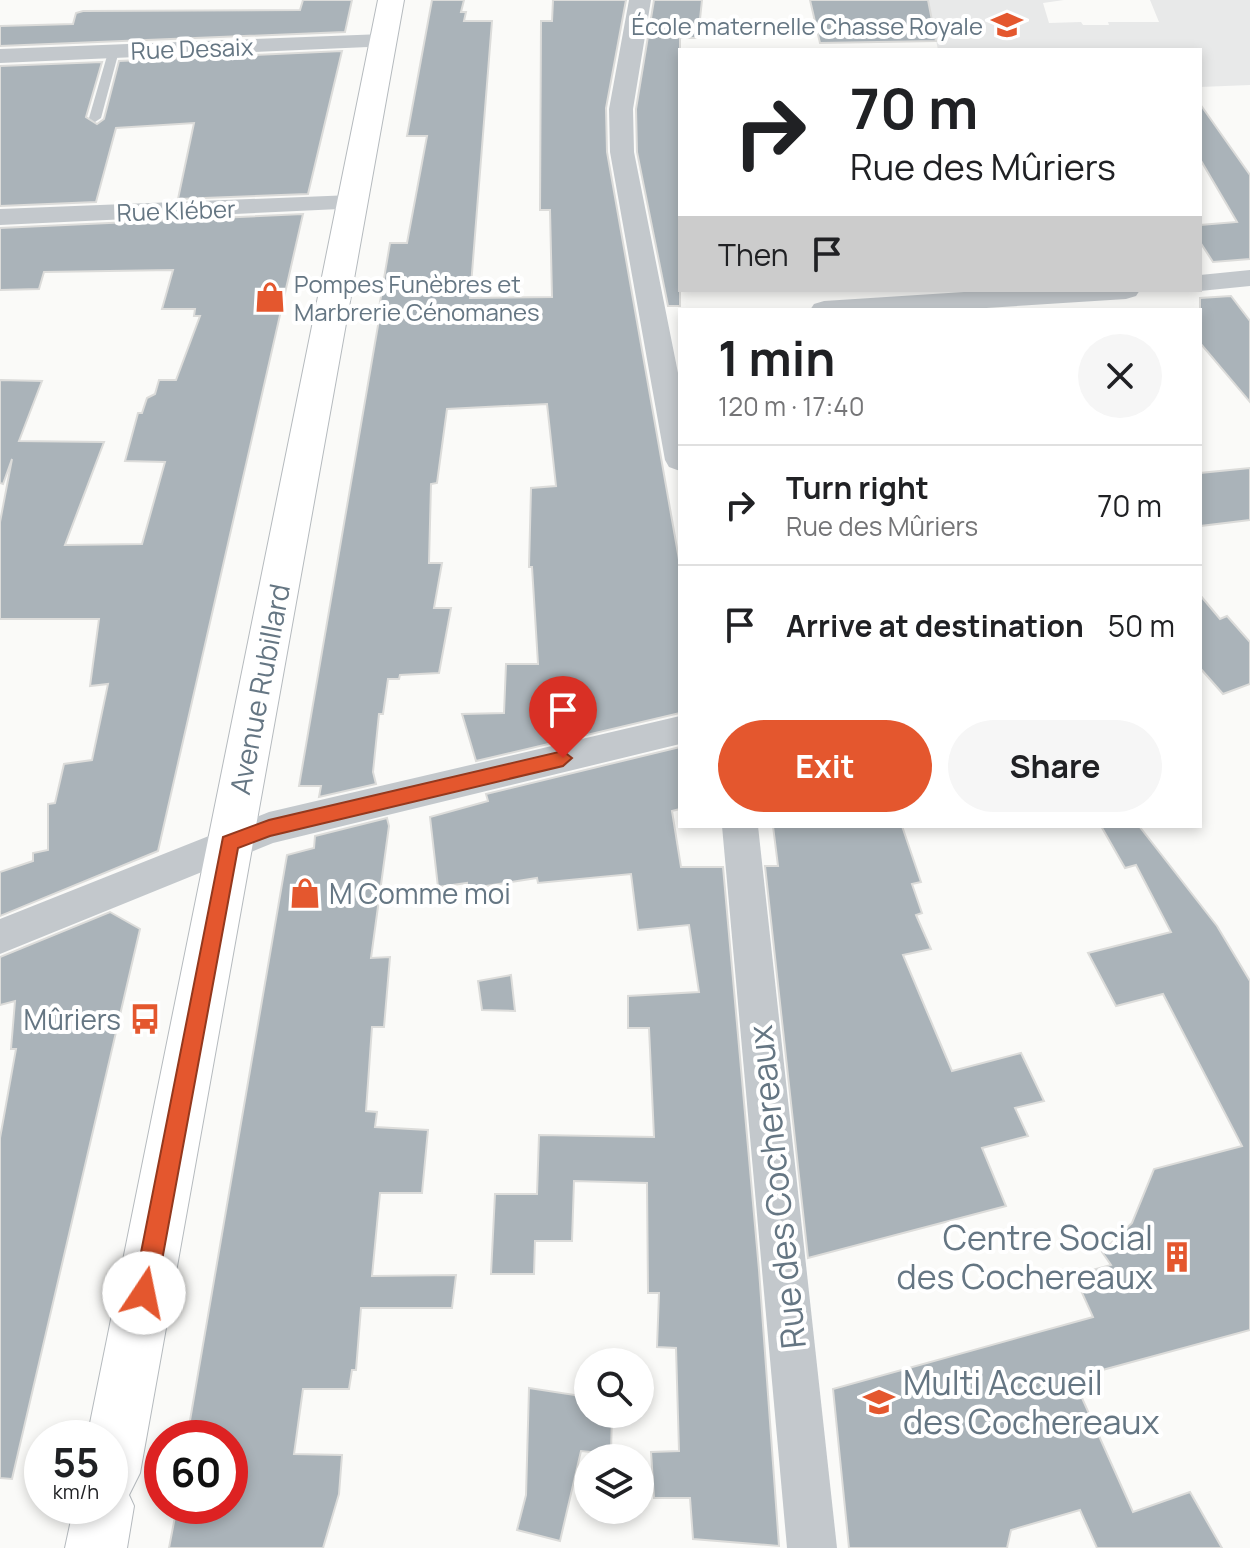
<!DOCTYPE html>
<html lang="en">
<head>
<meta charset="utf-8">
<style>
	:root { --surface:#fff; --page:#f6f6f6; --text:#202124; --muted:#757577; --line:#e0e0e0; --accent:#e4572e }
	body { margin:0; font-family:Manrope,sans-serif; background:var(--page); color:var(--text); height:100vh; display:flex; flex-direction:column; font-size:30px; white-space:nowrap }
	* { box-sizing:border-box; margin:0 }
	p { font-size:26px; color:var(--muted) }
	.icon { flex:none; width:44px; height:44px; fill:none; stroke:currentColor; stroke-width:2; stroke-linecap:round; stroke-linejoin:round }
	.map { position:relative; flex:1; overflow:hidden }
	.details { position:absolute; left:678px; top:308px; width:524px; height:520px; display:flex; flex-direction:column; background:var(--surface); border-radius:0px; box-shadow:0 4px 12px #0003 }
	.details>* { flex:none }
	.hud { position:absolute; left:678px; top:48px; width:524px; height:244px; border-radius:0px; box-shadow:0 4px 12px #0003; background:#fff; color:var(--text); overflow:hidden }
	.tools { position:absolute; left:574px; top:1348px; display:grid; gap:16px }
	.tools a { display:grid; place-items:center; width:80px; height:80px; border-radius:50%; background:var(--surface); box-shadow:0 4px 12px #0003; font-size:40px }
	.speed { position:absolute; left:24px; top:1420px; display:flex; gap:16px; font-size:40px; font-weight:700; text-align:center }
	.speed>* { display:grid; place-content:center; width:104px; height:104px; border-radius:50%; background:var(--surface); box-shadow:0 4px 12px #0003; line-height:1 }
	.speed small { font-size:20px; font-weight:400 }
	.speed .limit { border:12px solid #d22; background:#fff; color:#111 }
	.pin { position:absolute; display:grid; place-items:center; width:68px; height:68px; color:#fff; margin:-82px -34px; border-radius:50% 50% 50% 0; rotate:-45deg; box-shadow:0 0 8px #0007 }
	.pin .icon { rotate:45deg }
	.me { position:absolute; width:88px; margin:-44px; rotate:11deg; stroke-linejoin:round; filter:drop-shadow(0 0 6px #0008) }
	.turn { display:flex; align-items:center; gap:28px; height:168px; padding:0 40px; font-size:36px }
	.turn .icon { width:104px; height:104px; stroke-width:2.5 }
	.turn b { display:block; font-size:56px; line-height:68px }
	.then { display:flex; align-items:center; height:76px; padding:0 40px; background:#0003; gap:16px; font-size:30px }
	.round { display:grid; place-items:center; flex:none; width:84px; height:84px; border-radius:42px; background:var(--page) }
	.headline { display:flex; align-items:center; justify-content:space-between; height:136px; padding:0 40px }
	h1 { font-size:48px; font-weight:700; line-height:60px }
	.button { display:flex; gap:16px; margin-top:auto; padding:16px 40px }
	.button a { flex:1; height:92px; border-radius:48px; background:var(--accent); color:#fff; font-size:32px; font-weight:700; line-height:92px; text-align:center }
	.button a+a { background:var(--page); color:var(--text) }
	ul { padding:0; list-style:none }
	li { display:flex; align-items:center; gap:24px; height:120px; padding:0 40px; border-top:2px solid var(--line) }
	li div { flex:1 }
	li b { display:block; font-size:30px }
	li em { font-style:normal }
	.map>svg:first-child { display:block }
</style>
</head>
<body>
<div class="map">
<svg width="1250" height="1548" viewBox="0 0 1250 1548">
	<rect width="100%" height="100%" fill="#fafaf8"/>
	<path fill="#e8e9e9" d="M928,0h136l-21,3 6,20 32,-1 2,3h26l-1,-3h51l-9,-22h100v85l-50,2v-37h-262z"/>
	<g fill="#aab3b9" stroke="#dcdcda" stroke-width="2">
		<path d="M303,0h49l-7,32 -345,14v-20l73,-2 3,-11 7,-2 217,-1z"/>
		<path d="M432,0h32l-3,12h5l-2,9h28l-22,277 82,-1 -2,-87h-10l1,-189h11l1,-21h73l-20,108 1,44 73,413v148l-204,48 -14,-47 42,-1 2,-49h32l-6,-97h-3l2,-79 25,-2 -9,-82 -100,5 -10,74 -6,1 -2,79h13l-8,45h17l-12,65 -39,2 -1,4h-11l-5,35h-4l-6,58 3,12 -57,13 2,-11h-22l82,-478h-2l11,-65h17l20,-107h-20z"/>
		<path d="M654,0h48l-4,38h-18v268h-12l-31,-154 -1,-43z"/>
		<path d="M810,0h118l8,41 -116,2z"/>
		<path d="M342,51l-34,143 -130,5 16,-76 -78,5 -20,74 -96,4v-140l102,-4 -16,55 11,7 7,-5 15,-58z"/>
		<path d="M1200,104l50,71v84l-37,3 -13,-20v-17l37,-3 -37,-63z"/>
		<path d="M303,214l-145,637 -158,65v-44l33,-11v-8l15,-3v-46l7,-1 9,-39 28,-4 16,-76 -18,2 9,-67h-99v-97l12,-63 -9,25 -3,-1v-103l42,1 -23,60 85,1 -39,103 77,-1 23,-82 -40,-1 13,-48h4l5,-15 8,-4 4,-14h17l24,-64h-6l1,-7h-33l11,-39 -129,2 -5,17 -39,1v-62z"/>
		<path d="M1231,296l19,25v81l-50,-59v-45z"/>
		<path d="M1250,468v52l-50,6v-53z"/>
		<path d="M1200,595l20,24 7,-3 23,26v42l-27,10 -23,-26z"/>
		<path d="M680,747v62l-8,2 9,56h42l36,403 20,276 -86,-7 -3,-41h-36l-3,-46 28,-1 -3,-103 -19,-1 2,-54h-11l-1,-110 -73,-2 -2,60h-37l-1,33h-43l4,-80h42l2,-59 115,2 -5,-109h-21v-32l71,-4 -10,-67 -51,5 -7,-56 -93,9 -1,-5 -70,11v-6l-29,4 -8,-70 58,-16 -2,-7z"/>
		<path d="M387,818l2,8 -18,132 19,-1 -6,70h-12l-6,84 11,1 -2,15 53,3 -6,63h-42l-8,83 84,-1 -4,33h-91l-5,62h-4l-3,19h-46l-9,65 48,1 -3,39 -16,54h-154l8,-42h53v-68h-43l100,-583 27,-7 1,-12z"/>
		<path d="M773,826h129l19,56 -9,2 10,29 -6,2 15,34 -28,6 49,116 69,-18 23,48 -29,7 13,28 -46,12 24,58 -198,52 -43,-392h13z"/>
		<path d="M1101,826h38l78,100 33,55v349l-177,48 60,134 57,-20 32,56h-125l-17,-38 -69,20 -4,18h-158l-16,-159 260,-72 -19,-42 37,-10 -9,-13 30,-29 22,-54 88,-23 -79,-152 -47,12 -28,-53 83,-21 -35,-67 -11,3z"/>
		<path d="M110,912l30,17 -128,550 -12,-1v-340l16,-89h-5l4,-48 -15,4v-48z"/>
		<path d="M511,975l4,36 -33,-1 -4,-29z"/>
		<path d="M529,1388l59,9v17h24l-1,40 -30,-3 -21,90 -43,-11 9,-35z"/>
	</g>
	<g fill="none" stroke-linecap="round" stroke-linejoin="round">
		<defs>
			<path id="primary" d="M378,0h26l-264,1473 -11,22 5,11 -7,42h-62l9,-42h36v-68h-23z"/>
		</defs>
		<use href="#primary" stroke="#b5babe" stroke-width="2"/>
		<path fill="#c3c8cc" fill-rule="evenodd" d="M109,49l10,2 -18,67 -6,4 -6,-4z"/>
		<g fill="#c3c8cc" fill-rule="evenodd">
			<path d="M629,0h22l-18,109 1,43 46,231v88l-11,-4 -4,-7 -55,-308 -1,-43z"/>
			<path d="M383,34l8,2 3,5 -3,5 -391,17v-14z"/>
			<path d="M352,195l9,3 4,5 -4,5 -361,17v-16z"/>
			<path d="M1250,270v16l-50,5 -6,-1h6v-15z"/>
			<path d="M995,290h145l-4,6 -10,3 -171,11h-145l4,-6 10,-3z"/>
			<path d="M680,716v28l-407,99 -273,111v-35l269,-107z"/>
			<path d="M722,826h36l79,722h-50z"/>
		</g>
		<use href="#primary" fill="#fff" fill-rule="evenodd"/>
	</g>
	<path fill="#e4572e" stroke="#94391e" stroke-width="2" d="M563,751l9,7 -9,8 -293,70 -32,12 -82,445 -4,8 -8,3 -8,-3 -3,-8 90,-456 46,-17z"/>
	<defs>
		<symbol id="school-bare" viewBox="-9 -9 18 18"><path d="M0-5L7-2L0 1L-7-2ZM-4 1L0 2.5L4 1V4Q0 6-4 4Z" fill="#e4572e" stroke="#fff" stroke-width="2.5" paint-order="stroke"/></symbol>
		<symbol id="shop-bare" viewBox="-9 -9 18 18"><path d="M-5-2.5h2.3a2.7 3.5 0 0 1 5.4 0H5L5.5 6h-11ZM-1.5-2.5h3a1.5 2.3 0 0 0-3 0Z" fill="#e4572e" stroke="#fff" stroke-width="2.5" paint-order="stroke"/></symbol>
		<symbol id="bus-bare" viewBox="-9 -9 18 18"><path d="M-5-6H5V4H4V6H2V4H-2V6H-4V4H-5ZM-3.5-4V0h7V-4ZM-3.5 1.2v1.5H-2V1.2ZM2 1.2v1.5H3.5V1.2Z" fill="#e4572e" stroke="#fff" stroke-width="2.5" paint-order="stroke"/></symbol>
		<symbol id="building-bare" viewBox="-9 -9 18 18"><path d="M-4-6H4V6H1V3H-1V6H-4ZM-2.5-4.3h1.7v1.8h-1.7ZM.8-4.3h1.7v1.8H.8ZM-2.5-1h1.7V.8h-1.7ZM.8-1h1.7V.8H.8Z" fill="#e4572e" stroke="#fff" stroke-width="2.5" paint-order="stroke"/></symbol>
	</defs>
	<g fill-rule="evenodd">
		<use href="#school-bare" x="985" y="3" width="44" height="44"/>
		<use href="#shop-bare" x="248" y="275" width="44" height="44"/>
		<use href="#shop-bare" x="283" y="871" width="44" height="44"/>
		<use href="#bus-bare" x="123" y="997" width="44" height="44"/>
		<use href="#building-bare" x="1155" y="1235" width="44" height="44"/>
		<use href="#school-bare" x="857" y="1380" width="44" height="44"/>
	</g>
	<g text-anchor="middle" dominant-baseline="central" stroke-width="8" stroke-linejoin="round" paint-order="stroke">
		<g font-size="24" fill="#657683" stroke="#fff" text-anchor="end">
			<text x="983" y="25">École maternelle Chasse Royale</text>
			<text x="294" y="283" text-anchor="start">Pompes Funèbres et<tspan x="294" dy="28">Marbrerie Cénomanes</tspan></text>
		</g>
		<g font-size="24" fill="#657683" stroke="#fff">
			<text transform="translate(192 48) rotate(-2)">Rue Desaix</text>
			<text transform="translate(176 210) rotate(-2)">Rue Kléber</text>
		</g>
		<g font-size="28" fill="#657683" stroke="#fff">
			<text transform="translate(259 689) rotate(-79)">Avenue Rubillard</text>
		</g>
		<g font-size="28" fill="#657683" stroke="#fff" text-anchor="start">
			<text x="329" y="893">M Comme moi</text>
			<text x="121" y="1019" text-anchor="end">Mûriers</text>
		</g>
		<g font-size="34" fill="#657683" stroke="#fff">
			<text transform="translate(776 1187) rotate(-96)">Rue des Cochereaux</text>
		</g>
		<g font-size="34" fill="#657683" stroke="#fff" text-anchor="end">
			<text x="1153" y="1237">Centre Social<tspan x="1153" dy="39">des Cochereaux</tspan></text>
			<text x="903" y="1382" text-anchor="start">Multi Accueil<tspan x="903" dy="39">des Cochereaux</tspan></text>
		</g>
	</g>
</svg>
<div class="tools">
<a><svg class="icon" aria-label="search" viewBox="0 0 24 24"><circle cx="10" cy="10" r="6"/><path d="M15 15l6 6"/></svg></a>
<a><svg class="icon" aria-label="layers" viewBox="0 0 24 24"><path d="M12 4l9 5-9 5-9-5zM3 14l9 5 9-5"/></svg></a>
</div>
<div class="speed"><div>55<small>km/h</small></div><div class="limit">60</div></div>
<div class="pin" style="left:563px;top:758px;background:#d93025"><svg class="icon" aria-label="arrive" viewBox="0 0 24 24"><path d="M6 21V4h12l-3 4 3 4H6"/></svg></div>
<svg class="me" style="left:144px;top:1293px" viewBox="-20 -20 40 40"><circle r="19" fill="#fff"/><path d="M0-13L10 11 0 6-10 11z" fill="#e4572e"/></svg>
<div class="hud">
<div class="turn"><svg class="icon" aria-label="right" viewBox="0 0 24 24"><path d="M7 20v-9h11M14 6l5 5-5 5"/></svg><div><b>70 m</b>Rue des Mûriers</div></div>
<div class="then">Then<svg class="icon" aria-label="arrive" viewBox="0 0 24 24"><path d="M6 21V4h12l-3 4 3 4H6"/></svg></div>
</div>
<section class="details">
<div class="headline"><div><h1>1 min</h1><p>120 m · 17:40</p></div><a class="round"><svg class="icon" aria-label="close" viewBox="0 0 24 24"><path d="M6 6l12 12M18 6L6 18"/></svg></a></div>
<ul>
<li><svg class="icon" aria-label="right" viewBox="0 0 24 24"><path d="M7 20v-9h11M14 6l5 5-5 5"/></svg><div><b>Turn right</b><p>Rue des Mûriers</p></div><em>70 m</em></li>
<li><svg class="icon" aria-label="arrive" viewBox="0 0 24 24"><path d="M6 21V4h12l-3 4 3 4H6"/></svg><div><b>Arrive at destination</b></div><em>50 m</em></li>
</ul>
<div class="button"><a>Exit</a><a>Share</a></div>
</section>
</div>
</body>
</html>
